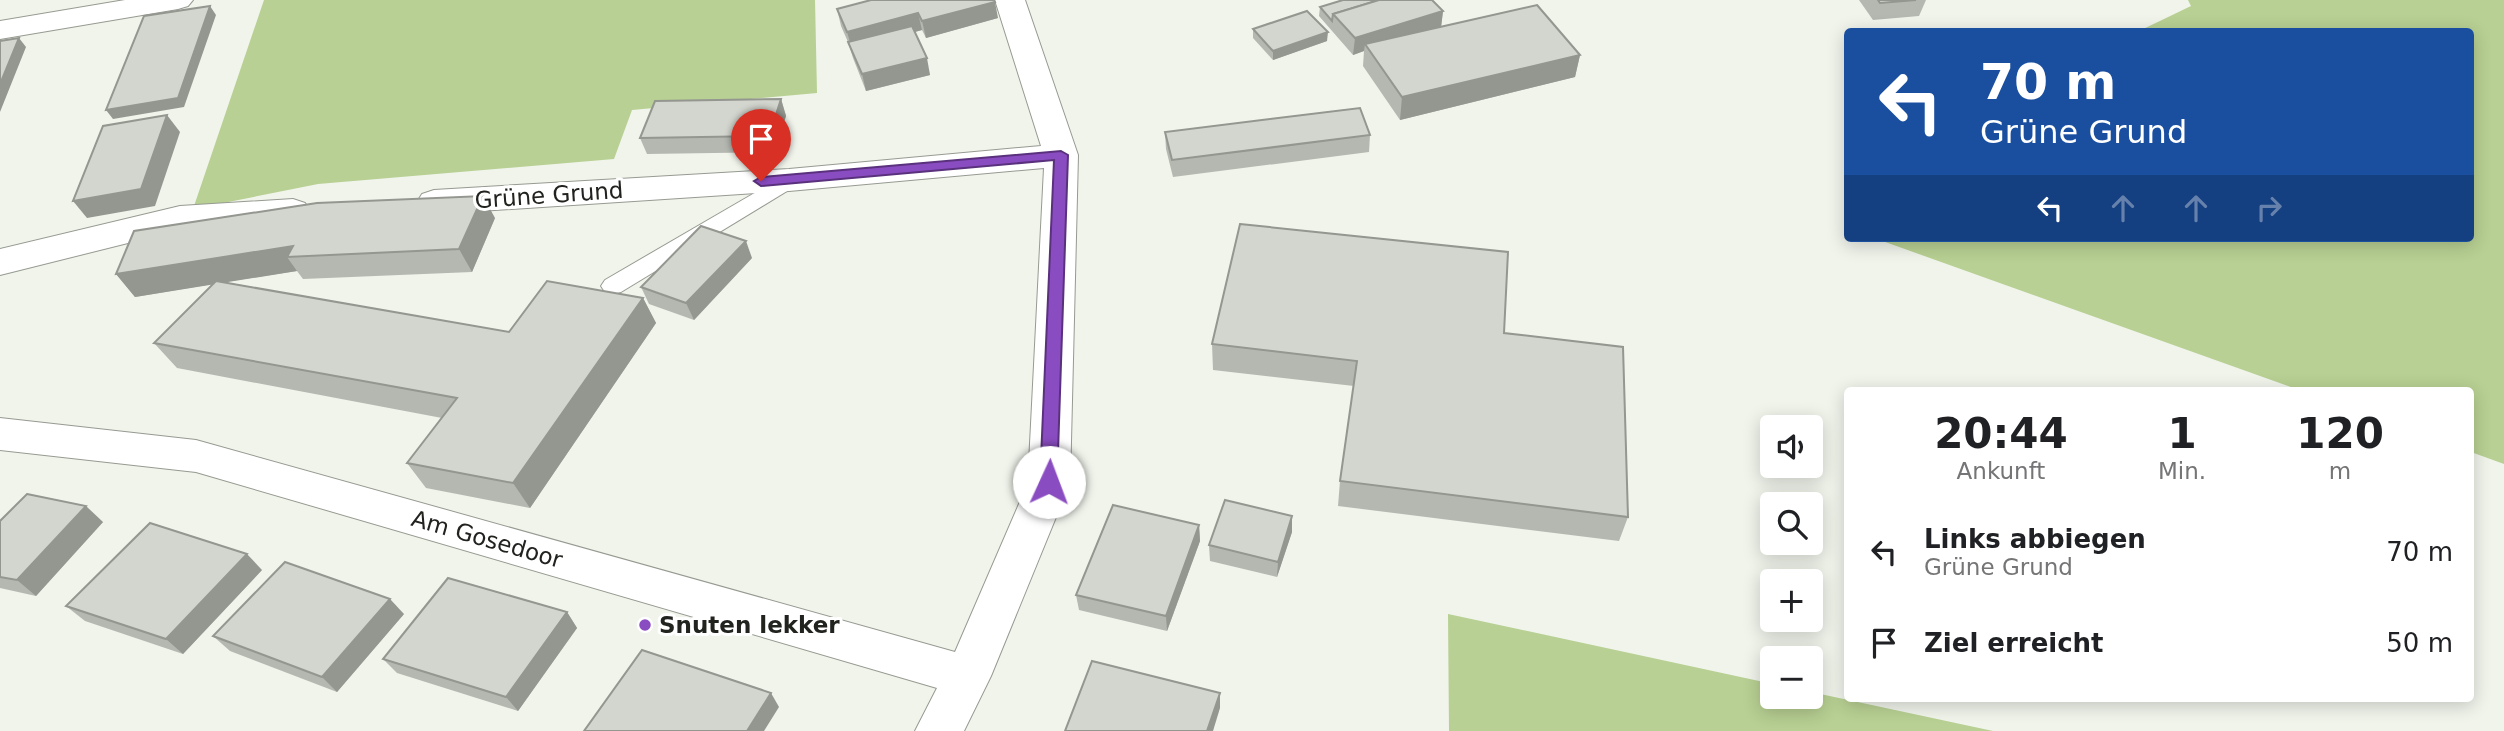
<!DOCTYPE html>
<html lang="de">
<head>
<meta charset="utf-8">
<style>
	:root { --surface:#fff; --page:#f6f6f6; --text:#202124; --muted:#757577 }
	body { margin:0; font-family:"DejaVu Sans",sans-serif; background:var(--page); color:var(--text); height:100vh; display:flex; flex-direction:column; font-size:26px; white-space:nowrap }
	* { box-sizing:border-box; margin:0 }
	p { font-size:23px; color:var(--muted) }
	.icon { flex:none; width:38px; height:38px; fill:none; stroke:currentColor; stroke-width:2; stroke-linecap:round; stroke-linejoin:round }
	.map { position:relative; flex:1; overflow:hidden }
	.side { position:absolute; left:1844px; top:387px; width:630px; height:315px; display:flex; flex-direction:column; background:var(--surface); border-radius:7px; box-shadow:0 4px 18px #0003 }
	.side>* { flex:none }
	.top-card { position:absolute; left:1844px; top:28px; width:630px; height:214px; border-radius:7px; box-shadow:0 4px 18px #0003; background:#1a4fa0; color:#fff; overflow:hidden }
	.controls { position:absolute; left:1760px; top:415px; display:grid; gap:14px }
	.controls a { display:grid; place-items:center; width:63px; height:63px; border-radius:7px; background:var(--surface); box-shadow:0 4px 18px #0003; font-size:35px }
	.pin { position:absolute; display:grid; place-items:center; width:60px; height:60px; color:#fff; margin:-72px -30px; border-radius:50% 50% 50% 0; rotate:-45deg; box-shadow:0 0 7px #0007 }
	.pin .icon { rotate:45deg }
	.me { position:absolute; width:77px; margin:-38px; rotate:2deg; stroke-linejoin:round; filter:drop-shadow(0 0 5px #0008) }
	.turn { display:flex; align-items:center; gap:24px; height:147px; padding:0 21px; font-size:32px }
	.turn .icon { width:91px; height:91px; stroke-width:2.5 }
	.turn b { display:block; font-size:49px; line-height:60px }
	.lanes { display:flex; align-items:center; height:66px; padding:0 21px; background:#0003; justify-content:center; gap:35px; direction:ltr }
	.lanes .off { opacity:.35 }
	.eta { display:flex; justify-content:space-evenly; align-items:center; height:119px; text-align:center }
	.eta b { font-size:42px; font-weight:700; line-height:49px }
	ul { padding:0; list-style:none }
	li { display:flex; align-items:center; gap:21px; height:91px; padding:0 21px }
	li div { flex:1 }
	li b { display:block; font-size:26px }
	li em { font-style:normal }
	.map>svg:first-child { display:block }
</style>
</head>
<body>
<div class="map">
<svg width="2504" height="731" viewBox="0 0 2504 731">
	<rect width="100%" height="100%" fill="#f0f4eb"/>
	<g fill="#b8d093">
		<path d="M264,0h551l2,93 -185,17 -18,49 -296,25 -125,25z"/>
		<path d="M2188,0h316v464l-33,-12v-62h-172l-425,-152h597v-206l-332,-1 52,-25z"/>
		<path d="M1448,614l325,70v12h38v-4l182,39h-544z"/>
	</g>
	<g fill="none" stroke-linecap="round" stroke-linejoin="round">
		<defs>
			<path id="service" d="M789,173l8,2 3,5 -3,5 -176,107 -8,2 -8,-2 -4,-6 4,-6z"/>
			<g id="minor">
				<path d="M125,0h68l-5,6 -10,3 -178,30v-18z"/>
				<path d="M995,0h30l53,155 -8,328 -79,193 -27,55h-49l22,-43 -741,-216 -196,-22v-32l196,22 759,212 73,-169 16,-315 -255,23 -355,23 -12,-4 -5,-8 5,-8 12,-4 355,-21 252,-23z"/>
				<path d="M293,199l12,4 5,8 -5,8 -12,4 -113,7 -180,45v-26l180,-43z"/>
			</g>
		</defs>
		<use href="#service" stroke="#969a91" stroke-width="2"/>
		<use href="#minor" stroke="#969a91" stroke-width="2"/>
		<use href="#service" fill="#fff" fill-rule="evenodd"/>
		<use href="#minor" fill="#fff" fill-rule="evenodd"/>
	</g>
	<g fill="#b5b8b1">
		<path d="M1859,0h67l-7,16 -46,4z"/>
		<path d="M1320,7l123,4 -2,15 139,29 -5,22 -175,43 -37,-54 1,-15 -11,4 -34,-39z"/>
		<path d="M837,9l161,9 -72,20 -4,-8 -7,2 15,43 -64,16 -13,-33 -5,-16 -7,-16z"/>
		<path d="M1253,29l74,12 -54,19 -20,-22z"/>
		<path d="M781,99l5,17 -12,36 -127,2 -7,-16z"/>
		<path d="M1165,132l205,3 -1,17 -196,25 -7,-28z"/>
		<path d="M495,218l-23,54 -169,7 -6,-8 -73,11 285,50 134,-34 13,25 -126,185 -104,-20 -19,-25 35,-45 -265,-50 -23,-25 59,-59 -78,13 -19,-23z"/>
		<path d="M752,258l-58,62 -45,-16 -8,-17z"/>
		<path d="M1504,333l124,184 -9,24 -281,-35 2,-25 14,-95 -141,-16 -1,-26z"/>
		<path d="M1292,516v16l-15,45 -67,-16 -1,-16z"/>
		<path d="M0,521l103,1 -67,74 -36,-8z"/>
		<path d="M1199,525l1,16 -33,90 -88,-21 -3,-15z"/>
		<path d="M262,570l-79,84 -98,-33 -19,-15z"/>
		<path d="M567,612l10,16 -59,83 -121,-38 -14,-14z"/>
		<path d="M404,614l-67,78 -107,-41 -17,-15z"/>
	</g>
	<g fill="#949690">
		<path d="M995,2l3,16 -72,20 -4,-17z"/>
		<path d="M210,6l6,9 -32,92 -71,12 -7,-9z"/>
		<path d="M1443,11l-2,17 -76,16 -1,7 -11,4 2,-17z"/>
		<path d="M918,13l4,17 -70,19 -5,-17z"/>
		<path d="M1328,32l-1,9 -54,19v-9z"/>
		<path d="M19,38l7,9 -26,65v-28z"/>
		<path d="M1580,55l-5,22 -175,43 2,-23z"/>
		<path d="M927,58l3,17 -64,16 -4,-17z"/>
		<path d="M781,99l5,17 -12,36 -5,-16z"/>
		<path d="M167,115l13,17 -25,74 -68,12 -14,-17z"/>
		<path d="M483,196l12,22 -23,54 -13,-23z"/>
		<path d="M746,241l6,17 -58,62 -8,-17z"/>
		<path d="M293,246l-6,11 10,14 -162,26 -19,-23z"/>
		<path d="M643,298l13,25 -126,185 -17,-25z"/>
		<path d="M86,506l17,16 -67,74 -19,-16z"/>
		<path d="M1292,516v16l-15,45 1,-15z"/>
		<path d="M1199,525l1,16 -33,90 -1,-15z"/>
		<path d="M247,554l15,16 -79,84 -17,-15z"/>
		<path d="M390,599l14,15 -67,78 -15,-15z"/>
		<path d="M567,612l10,16 -59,83 -12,-14z"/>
		<path d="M771,693l8,14 -15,24h-17z"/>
		<path d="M1220,693v15l-7,23h-6z"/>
	</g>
	<g fill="#d3d6ce" stroke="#949690" stroke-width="2">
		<path d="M871,0h123l1,2 -73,19 -4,-8 -71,19 -10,-23z"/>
		<path d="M1343,0h36l-46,14 -1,7 -12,-14z"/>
		<path d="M1379,0h53l11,11 -88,27 -22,-24z"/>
		<path d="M1878,0h38l-36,3z"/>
		<path d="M1537,5l43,50 -178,42 -37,-53z"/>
		<path d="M210,6l-32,92 -72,12 38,-94z"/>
		<path d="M1307,11l21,21 -55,19 -20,-22z"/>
		<path d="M912,26l15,32 -65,16 -14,-32z"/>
		<path d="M19,38l-19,46v-43z"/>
		<path d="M781,99l-12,37 -129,2 15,-37z"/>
		<path d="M1360,108l10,27 -198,25 -7,-28z"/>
		<path d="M167,115l-26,74 -68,12 30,-75z"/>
		<path d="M483,196l-24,53 -172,8 6,-11 -177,28 18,-43 183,-28z"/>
		<path d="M1240,224l268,28 -4,81 119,14 5,170 -288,-36 17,-120 -145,-17z"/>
		<path d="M701,226l45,15 -60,62 -45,-16z"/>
		<path d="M216,281l293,51 38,-51 96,17 -130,185 -106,-20 50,-65 -303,-55z"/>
		<path d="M27,494l59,12 -69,74 -17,-3v-56z"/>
		<path d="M1225,500l67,16 -14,46 -69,-17z"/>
		<path d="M1113,505l86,20 -33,91 -90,-21z"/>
		<path d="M150,523l97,31 -81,85 -100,-33z"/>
		<path d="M285,562l105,37 -68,78 -109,-41z"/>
		<path d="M448,578l119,34 -61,85 -123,-38z"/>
		<path d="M642,650l129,43 -24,38h-163z"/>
		<path d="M1092,661l128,32 -13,38h-142z"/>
	</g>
	<path fill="#8a4cc1" stroke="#5a317d" stroke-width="2" d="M1061,151l7,4 -11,327 -2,5h-12l-3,-5 14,-322 -293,26 -7,-5 7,-4z"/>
	<circle fill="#8a4cc1" stroke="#fff" stroke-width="2.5" cx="645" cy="625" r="7"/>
	<g text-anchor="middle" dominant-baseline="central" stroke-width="6" stroke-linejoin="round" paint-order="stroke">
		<g font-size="23" fill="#21231f" stroke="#fff">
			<text transform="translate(549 195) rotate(-4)">Grüne Grund</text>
			<text transform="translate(487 539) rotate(16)">Am Gosedoor</text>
		</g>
		<g font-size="23" font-weight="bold" fill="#21231f" stroke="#fff" text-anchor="start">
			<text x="659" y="625">Snuten lekker</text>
		</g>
	</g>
</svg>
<div class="controls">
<a><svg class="icon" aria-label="sound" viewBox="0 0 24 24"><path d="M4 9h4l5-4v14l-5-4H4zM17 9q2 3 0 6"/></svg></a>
<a><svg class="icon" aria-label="search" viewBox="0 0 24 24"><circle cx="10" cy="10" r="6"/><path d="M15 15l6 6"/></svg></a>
<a>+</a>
<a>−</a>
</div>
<div class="pin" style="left:761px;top:181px;background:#d93025"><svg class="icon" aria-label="arrive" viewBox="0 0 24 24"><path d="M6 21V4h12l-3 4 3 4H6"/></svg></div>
<svg class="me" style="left:1049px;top:482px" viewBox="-20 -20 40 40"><circle r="19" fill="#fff"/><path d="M0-13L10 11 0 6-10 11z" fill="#8a4cc1"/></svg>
<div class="top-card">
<div class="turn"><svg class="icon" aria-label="left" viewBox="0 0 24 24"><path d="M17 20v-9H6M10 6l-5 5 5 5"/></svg><div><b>70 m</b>Grüne Grund</div></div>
<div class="lanes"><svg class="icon" aria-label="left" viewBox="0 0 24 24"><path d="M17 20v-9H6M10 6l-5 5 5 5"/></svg><svg class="icon off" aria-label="ahead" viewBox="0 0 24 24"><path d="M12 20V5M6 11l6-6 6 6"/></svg><svg class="icon off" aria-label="ahead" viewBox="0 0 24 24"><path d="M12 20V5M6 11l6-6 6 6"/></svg><svg class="icon off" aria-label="right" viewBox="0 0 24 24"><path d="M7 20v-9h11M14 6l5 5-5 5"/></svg></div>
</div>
<section class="side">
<div class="eta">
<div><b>20:44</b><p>Ankunft</p></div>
<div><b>1</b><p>Min.</p></div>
<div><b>120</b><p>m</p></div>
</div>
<ul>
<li><svg class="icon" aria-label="left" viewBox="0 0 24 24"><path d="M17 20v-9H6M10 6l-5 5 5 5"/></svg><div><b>Links abbiegen</b><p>Grüne Grund</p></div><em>70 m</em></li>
<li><svg class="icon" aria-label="arrive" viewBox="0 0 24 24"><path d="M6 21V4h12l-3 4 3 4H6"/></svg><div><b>Ziel erreicht</b></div><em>50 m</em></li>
</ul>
</section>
</div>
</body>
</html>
